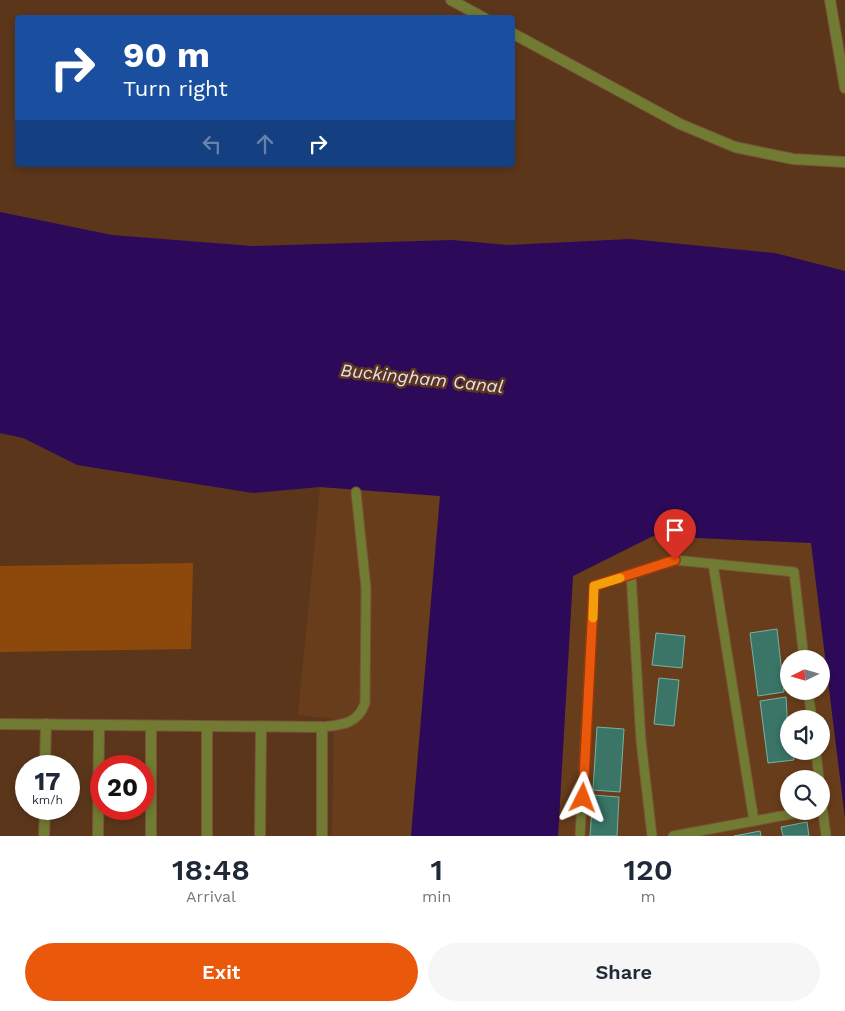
<!DOCTYPE html>
<html lang="en">
<head>
<meta charset="utf-8">
<style>
	:root { --surface:#fff; --page:#f6f6f7; --text:#1f2937; --muted:#747a83; --accent:#ea580c }
	body { margin:0; font-family:"Work Sans",sans-serif; background:var(--page); color:var(--text); height:100vh; display:flex; flex-direction:column; font-size:19px; white-space:nowrap }
	* { box-sizing:border-box; margin:0 }
	p { font-size:16px; color:var(--muted) }
	.icon { flex:none; width:28px; height:28px; fill:none; stroke:currentColor; stroke-width:2; stroke-linecap:round; stroke-linejoin:round }
	.map { position:relative; height:836px; overflow:hidden }
	.drawer { display:flex; flex-direction:column; background:var(--surface); flex:1 }
	.drawer>* { flex:none }
	.banner { position:absolute; left:15px; top:15px; width:500px; height:152px; border-radius:5px; box-shadow:0 2px 8px #0003; background:#1a4fa0; color:#fff; overflow:hidden }
	.needle { width:32px; rotate:265deg }
	.buttons { position:absolute; left:780px; top:650px; display:grid; gap:10px }
	.buttons a { display:grid; place-items:center; width:50px; height:50px; border-radius:50%; background:var(--surface); box-shadow:0 2px 8px #0003; font-size:25px }
	.speed { position:absolute; left:15px; top:755px; display:flex; gap:10px; font-size:25px; font-weight:700; text-align:center }
	.speed>* { display:grid; place-content:center; width:65px; height:65px; border-radius:50%; background:var(--surface); box-shadow:0 2px 8px #0003; line-height:1 }
	.speed small { font-size:12px; font-weight:400 }
	.speed .limit { border:8px solid #d22; background:#fff; color:#111 }
	.pin { position:absolute; display:grid; place-items:center; width:42px; height:42px; color:#fff; margin:-51px -21px; border-radius:50% 50% 50% 0; rotate:-45deg; box-shadow:0 0 5px #0007 }
	.pin .icon { rotate:45deg }
	.me { position:absolute; width:55px; margin:-28px; rotate:3deg; stroke-linejoin:round; filter:drop-shadow(0 0 4px #0008) }
	.turn { display:flex; align-items:center; gap:18px; height:105px; padding:0 25px; font-size:22px }
	.turn .icon { width:65px; height:65px; stroke-width:2.5 }
	.turn b { display:block; font-size:35px; line-height:42px }
	.lanes { display:flex; align-items:center; height:48px; padding:0 25px; background:#0003; justify-content:center; gap:25px; direction:ltr }
	.lanes .off { opacity:.35 }
	.eta { display:flex; justify-content:space-evenly; align-items:center; height:85px; text-align:center }
	.eta b { font-size:30px; font-weight:600; line-height:35px }
	.action { display:flex; gap:10px; margin-top:auto; padding:10px 25px }
	.action a { flex:1; height:58px; border-radius:30px; background:var(--accent); color:#fff; font-size:20px; font-weight:600; line-height:58px; text-align:center }
	.action a+a { background:var(--page); color:var(--text) }
	.map>svg:first-child { display:block }
</style>
</head>
<body>
<div class="map">
<svg width="845" height="836" viewBox="0 0 845 836">
	<rect width="100%" height="100%" fill="#5b361b"/>
	<g fill="#683d1b" fill-rule="evenodd">
		<path d="M320,487l120,9 -29,340h-79l2,-117 -36,-4z"/>
		<path d="M653,536l158,7 34,275v18h-287l15,-260zM789,659h32v32h-32zM789,719h32v32h-32zM789,779h32v32h-32z"/>
	</g>
	<path fill="#8c490b" d="M193,563l-2,86 -191,3v-86z"/>
	<path fill="#2c0a59" d="M0,212l112,23 140,11 200,-6 56,5 122,-6 145,14 70,18v547l-34,-275 -158,-7 -80,40 -15,260h-147l29,-340 -120,-9 -67,6 -176,-28 -54,-27 -23,-5z"/>
	<g fill="#3a7567" stroke="#77b3a3">
		<path d="M777,629l7,63 -26,4 -8,-63z"/>
		<path d="M656,633l29,3 -3,32 -30,-3z"/>
		<path d="M659,678l20,2 -5,46 -20,-2z"/>
		<path d="M786,697l3,54h4l1,9 -26,3 -8,-62z"/>
		<path d="M597,727l27,2 -4,63 -27,-2z"/>
		<path d="M593,795l26,2 -2,39h-27z"/>
		<path d="M807,822l2,14h-26l-2,-9z"/>
		<path d="M760,831l1,5h-27z"/>
	</g>
	<g fill="none" stroke-linecap="round" stroke-linejoin="round">
		<defs>
			<g id="lane">
				<path d="M713,564l41,257"/>
				<path d="M631,574l10,167 11,95"/>
				<path d="M808,691l4,28"/>
				<path d="M322,727c20,-2 36,-3 43,-24l1,-115 -10,-96"/>
				<path d="M816,751l3,28"/>
				<path d="M821,797l5,39"/>
				<path d="M580,836l14,-250 81,-26 119,12 10,87"/>
				<path d="M673,836l135,-25"/>
			</g>
			<g id="street">
				<path d="M451,0l33,18"/>
				<path d="M830,0l15,88"/>
				<path d="M512,33l168,91 55,23 58,12 52,3"/>
				<path d="M0,724l322,3v109"/>
				<path d="M151,726v110"/>
				<path d="M45,766l1,-42"/>
				<path d="M44,836l1,-27"/>
				<path d="M98,836l1,-111"/>
				<path d="M207,836v-110"/>
				<path d="M260,836l1,-109"/>
			</g>
		</defs>
		<use href="#lane" stroke="#76533a" stroke-width="11"/>
		<use href="#street" stroke="#76533a" stroke-width="12"/>
		<use href="#lane" stroke="#717b32" stroke-width="9"/>
		<use href="#street" stroke="#717b32" stroke-width="10"/>
	</g>
	<g fill="none" stroke-linecap="round" stroke-linejoin="round">
		<defs>
			<path id="route" d="M583,798l11,-212 81,-26"/>
		</defs>
		<use href="#route" stroke="#983908" stroke-width="12"/>
		<use href="#route" stroke="#ea580c" stroke-width="9"/>
		<path stroke="#f59e0b" stroke-width="9" d="M593,618l1,-32 26,-8"/>
	</g>
	<g text-anchor="middle" dominant-baseline="central" stroke-width="5" stroke-linejoin="round" paint-order="stroke">
		<g font-size="18" font-style="italic" fill="#e4defa" stroke="#5b361b">
			<text transform="translate(422 378) rotate(6)">Buckingham Canal</text>
		</g>
	</g>
</svg>
<div class="buttons">
<a><svg class="needle" viewBox="-14 -14 28 28"><path d="M0-13l5 13h-10z" fill="#e53935"/><path d="M0 13l5-13h-10z" fill="#747a83"/></svg></a>
<a><svg class="icon" aria-label="sound" viewBox="0 0 24 24"><path d="M4 9h4l5-4v14l-5-4H4zM17 9q2 3 0 6"/></svg></a>
<a><svg class="icon" aria-label="search" viewBox="0 0 24 24"><circle cx="10" cy="10" r="6"/><path d="M15 15l6 6"/></svg></a>
</div>
<div class="speed"><div>17<small>km/h</small></div><div class="limit">20</div></div>
<div class="pin" style="left:675px;top:560px;background:#d93025"><svg class="icon" aria-label="arrive" viewBox="0 0 24 24"><path d="M6 21V4h12l-3 4 3 4H6"/></svg></div>
<svg class="me" style="left:583px;top:798px" viewBox="-20 -20 40 40"><path d="M0-17L14 15 0 8-14 15z" fill="#ea580c" stroke="#fff" stroke-width="4"/></svg>
<div class="banner">
<div class="turn"><svg class="icon" aria-label="right" viewBox="0 0 24 24"><path d="M7 20v-9h11M14 6l5 5-5 5"/></svg><div><b>90 m</b>Turn right</div></div>
<div class="lanes"><svg class="icon off" aria-label="left" viewBox="0 0 24 24"><path d="M17 20v-9H6M10 6l-5 5 5 5"/></svg><svg class="icon off" aria-label="ahead" viewBox="0 0 24 24"><path d="M12 20V5M6 11l6-6 6 6"/></svg><svg class="icon" aria-label="right" viewBox="0 0 24 24"><path d="M7 20v-9h11M14 6l5 5-5 5"/></svg></div>
</div>
</div>
<section class="drawer">
<div class="eta">
<div><b>18:48</b><p>Arrival</p></div>
<div><b>1</b><p>min</p></div>
<div><b>120</b><p>m</p></div>
</div>
<div class="action"><a>Exit</a><a>Share</a></div>
</section>
</body>
</html>
